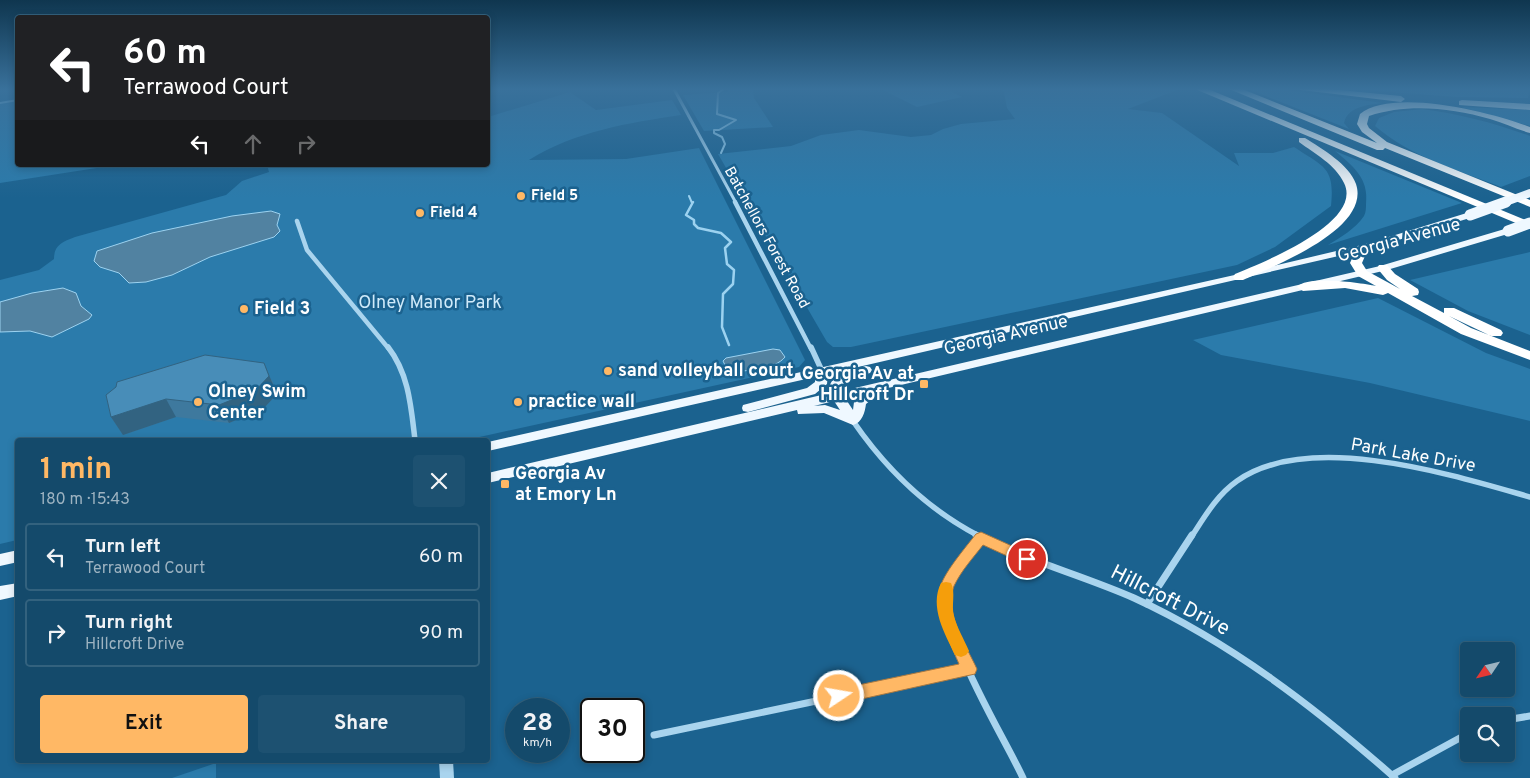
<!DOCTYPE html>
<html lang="en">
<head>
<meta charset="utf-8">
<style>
	:root { --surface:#144a6b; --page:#1d5171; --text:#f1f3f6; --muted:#9db3c1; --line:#33627e; --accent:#ffb865 }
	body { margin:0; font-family:Overpass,sans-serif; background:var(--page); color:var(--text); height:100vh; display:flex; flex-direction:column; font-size:19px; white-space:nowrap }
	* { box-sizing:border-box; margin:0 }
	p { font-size:16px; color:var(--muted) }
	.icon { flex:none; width:28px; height:28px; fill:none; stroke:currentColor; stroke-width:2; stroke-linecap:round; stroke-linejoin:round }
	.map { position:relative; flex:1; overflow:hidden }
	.side { position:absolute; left:15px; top:438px; width:475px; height:325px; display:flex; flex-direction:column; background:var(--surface); border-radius:5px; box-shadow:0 2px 8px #0003,0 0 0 1px var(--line) }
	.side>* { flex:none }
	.hud { position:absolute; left:15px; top:15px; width:475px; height:152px; border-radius:5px; box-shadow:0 2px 8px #0003,0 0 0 1px var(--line); background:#202124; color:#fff; overflow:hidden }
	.needle { width:32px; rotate:235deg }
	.tools { position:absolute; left:1460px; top:642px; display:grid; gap:10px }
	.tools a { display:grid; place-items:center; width:55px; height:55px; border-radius:5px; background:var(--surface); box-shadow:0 2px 8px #0003,0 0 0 1px var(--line); font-size:25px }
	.speed { position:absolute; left:505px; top:698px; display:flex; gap:10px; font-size:25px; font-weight:700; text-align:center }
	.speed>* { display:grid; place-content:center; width:65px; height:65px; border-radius:50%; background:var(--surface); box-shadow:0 2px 8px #0003,0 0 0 1px var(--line); line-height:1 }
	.speed small { font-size:12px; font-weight:400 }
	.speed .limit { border:2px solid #111; border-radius:8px; background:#fff; color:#111 }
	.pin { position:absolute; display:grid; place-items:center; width:42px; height:42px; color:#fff; margin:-21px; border:2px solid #fff; border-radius:50%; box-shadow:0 1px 5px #0007 }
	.me { position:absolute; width:55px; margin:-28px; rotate:78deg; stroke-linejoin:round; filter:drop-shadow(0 0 4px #0008) }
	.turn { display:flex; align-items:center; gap:18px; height:105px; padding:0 25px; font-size:22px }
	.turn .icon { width:65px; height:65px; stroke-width:2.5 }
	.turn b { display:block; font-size:35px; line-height:42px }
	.lanes { display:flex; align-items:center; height:48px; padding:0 25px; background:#0003; justify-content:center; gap:25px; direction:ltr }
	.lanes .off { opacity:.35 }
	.round { display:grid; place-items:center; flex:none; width:52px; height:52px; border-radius:5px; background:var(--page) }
	.summary { display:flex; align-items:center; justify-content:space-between; height:85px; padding:0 25px }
	h1 { font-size:30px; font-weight:700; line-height:38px; color:var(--accent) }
	.cta { display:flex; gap:10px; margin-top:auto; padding:10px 25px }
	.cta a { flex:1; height:58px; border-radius:5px; background:var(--accent); color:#111; font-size:20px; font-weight:700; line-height:58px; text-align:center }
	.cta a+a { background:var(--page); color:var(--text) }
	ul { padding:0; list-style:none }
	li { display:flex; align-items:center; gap:15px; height:68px; margin:0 10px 8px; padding:0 15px; border:2px solid var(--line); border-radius:5px }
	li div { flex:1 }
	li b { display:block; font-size:19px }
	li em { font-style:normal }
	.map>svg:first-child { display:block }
</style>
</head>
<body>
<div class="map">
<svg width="1530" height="778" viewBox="0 0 1530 778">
	<rect width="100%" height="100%" fill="#1b628f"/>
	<g fill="#2b7bab">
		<path d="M727,89h26l1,9 19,29 -69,4 -21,-36 45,-3z"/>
		<path d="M881,89h65l16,8 -45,10z"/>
		<path d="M1001,89h174l2,1 -49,19 34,4 77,53 -5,-13h39l21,-6c30,20 41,20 37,59l-56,41 -38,18 -386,82h-18l-6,-5 -109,-188 73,-8 30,-11 38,-5 52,7 20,-2 12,-6 18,-5 54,-5 -8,-11 -3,-16z"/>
		<path d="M1248,89h31l104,14c-15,2 -35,3 -39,20l5,6z"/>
		<path d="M1351,89h168l10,2 -1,7 -71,-1z"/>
		<path d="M570,92l26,18 76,-10 9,15c-53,8 -105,16 -152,45l97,-1 73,-11 106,212 -6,7 -333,73h-448l-1,100 -17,4v-264l39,-10 15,-11c0,-14 8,-17 21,-22l151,-42 16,-14 27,-9 -2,-7h221v-48z"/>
		<path d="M17,101l1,64h98l-116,18v-79z"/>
		<path d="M1461,107l69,3v16z"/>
		<path d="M1422,109c38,5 72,14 108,27v40l-29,11c-43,-17 -90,-30 -126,-61l4,-8 15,-6z"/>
		<path d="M1335,151l127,52 -134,42c13,-8 27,-16 36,-29 2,-4 2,-8 2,-12 3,-26 -13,-38 -31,-53z"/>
		<path d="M1530,252v83l-62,-24 -58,-31z"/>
		<path d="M1378,298l108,55 44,16v52l-160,-38 -149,-28 -28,-15z"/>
		<path d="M216,763v15h-44z"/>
	</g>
	<g fill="#5182a1" stroke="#9cd2f0">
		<path d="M271,211l9,3 -3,11 3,6 -6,6 -64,20 -38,18 -26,7 -17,1 -10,-10 -19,-6 -6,-6 3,-10 55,-18 80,-17z"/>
		<path d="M63,288l13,5 5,13 11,9 -3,4 -37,18 -22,-6 -30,1v-30l32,-9z"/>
		<path d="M773,349l7,1 5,7c-10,13 -41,13 -56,16l-6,-12 3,-3z"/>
	</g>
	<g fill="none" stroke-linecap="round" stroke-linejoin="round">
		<g stroke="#9cd2f0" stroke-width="2">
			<path d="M0,103l18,-3"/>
			<path d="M721,153l4,-9 -3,-7 -8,-4v-3h5l17,-10 -19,-6 1,-21 6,-4"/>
			<path d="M689,196l3,7"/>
		</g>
		<path stroke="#9cd2f0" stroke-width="2.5" d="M693,202l-7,13 8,5v4l4,4 23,5 10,9 -6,6 2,16 7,6 -1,14 -10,10 -1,33 7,18"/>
		<path stroke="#a9d4ee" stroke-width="3" d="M674,89l62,114"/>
		<g stroke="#a9d4ee" stroke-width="4.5">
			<path d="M735,202l76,147"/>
			<path d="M297,221l10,29 82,99"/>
		</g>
		<g stroke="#a9d4ee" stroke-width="5.5">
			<path d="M388,347c21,27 23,60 27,93"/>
			<path d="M811,347l11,24"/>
			<path d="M853,421c33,48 74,88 126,115"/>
			<path d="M1192,536c13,-20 25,-41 45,-55 72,-51 216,-6 293,16"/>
		</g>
		<g stroke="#a9d4ee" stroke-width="7">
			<path d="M976,535c51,26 106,40 158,63 96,44 182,110 261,180"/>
			<path d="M981,538l-32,43c-17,42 55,155 74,197"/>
			<path d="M1147,604l45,-69"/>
			<path d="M1506,720l24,-4"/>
			<path d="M654,735l315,-66"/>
			<path d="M1392,775l77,-42"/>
		</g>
		<path fill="#a9d4ee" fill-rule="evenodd" d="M439,760h14l1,18h-14z"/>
		<g fill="#eff8ff" fill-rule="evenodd">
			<path d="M1470,212l3,1v4l-104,32 -541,125 -1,10 -12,10 -67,18 -5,-1 -1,-3 1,-3 64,-17 8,-6v-5l-327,74v-9l751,-168 127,-30z"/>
			<path d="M1508,228l5,3 -2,2 -124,37 -503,119 -18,15c-1,8 -4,19 -13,21l-29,-12 -26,1 -1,-4 -309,73v-10l342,-80c-4,-19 21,-23 36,-27l4,1 2,3 -2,3 -14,4 -13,7 -1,7 538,-125zM862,394l-8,8 -1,8 -8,-12zM834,401l6,9 -15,-5 -11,1z"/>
			<path d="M18,550v12l-18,4v-12z"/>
			<path d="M18,583v13l-18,4v-14z"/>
		</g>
		<g fill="#fff" fill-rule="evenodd">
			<path d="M1195,89h13l322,133v7z"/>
			<path d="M1229,89h13l135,54 -15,-11 -5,-8 3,-10c33,-27 134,-1 170,13v6c-14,-4 -26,-10 -40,-14 -39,-11 -82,-16 -121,-3l-2,8 2,4 18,14 143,58v7l-145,-59 -2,2h-6z"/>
			<path d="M1293,89h36l72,7 4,3 -4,3z"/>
			<path d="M1462,100l68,4v6l-71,-5v-4z"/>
			<path d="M1299,138h6c17,11 44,26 51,46 15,45 -82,82 -113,96h-8l-2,-3 2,-3c26,-11 129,-51 109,-91 -9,-19 -29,-29 -45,-41z"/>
			<path d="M1369,242l6,4 -10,10 -3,7 5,8 33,18 -13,-9 -10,-12 2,-3h8l8,9 23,15 1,3 -1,3 -6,1 32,17v-5h10l47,22 2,3 -2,3h-10l-42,-20 22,12 59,23v9l-69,-26 -73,-41 -5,2 -38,-7 -42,3 -6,-4c10,-12 63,-4 79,-1l-18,-10 -8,-13 5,-11z"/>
		</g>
		<path stroke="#eff8ff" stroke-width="8" d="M1503,203l27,-10"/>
		<g stroke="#eff8ff" stroke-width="11">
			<path d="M1470,215l36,-13"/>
			<path d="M1508,231l22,-8"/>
		</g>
	</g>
	<path fill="#3e799e" d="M205,355l67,25 5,14 -13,14 -35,15 -53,-6 -53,18 -12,-18z"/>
	<g fill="#326381">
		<path d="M264,363l13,31 -13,14 -35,15 -10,-18z"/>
		<path d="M166,399l10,18 -53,18 -12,-18z"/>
	</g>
	<path fill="#488db8" stroke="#326381" d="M205,355l59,8 5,13 -13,14 -37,15 -53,-6 -55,18 -5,-22 10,-8 1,-5z"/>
	<linearGradient id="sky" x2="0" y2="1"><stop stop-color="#0f364f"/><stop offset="0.45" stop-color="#39719b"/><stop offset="1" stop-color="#39719b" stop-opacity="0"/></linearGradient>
	<rect width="1530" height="198" fill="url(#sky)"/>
	<path fill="#ffb865" stroke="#a67842" d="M981,532l51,23 2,4 -2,4 -5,2 -44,-20c-10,13 -22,26 -29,41 -10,27 12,59 23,83l-2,5 -136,30 -6,-2 -2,-6 2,-5 6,-2 120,-25c-30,-70 -31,-70 17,-130z"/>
	<path fill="#f59e0b" d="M946,582l5,1c5,10 0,22 3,33 3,12 10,23 15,35l-3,4 -5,2 -6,-2c-10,-21 -26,-48 -14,-72z"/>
	<g fill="#ffb865" stroke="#1b628f" stroke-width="2">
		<circle cx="521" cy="196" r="5"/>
		<circle cx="420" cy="213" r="5"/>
		<circle cx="244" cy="309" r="5"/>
		<circle cx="608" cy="371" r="5"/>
		<rect x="919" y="379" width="10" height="10" rx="2.5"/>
		<circle cx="198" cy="402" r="5"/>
		<circle cx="518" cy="402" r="5"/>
		<rect x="500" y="479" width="10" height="10" rx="2.5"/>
	</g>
	<g text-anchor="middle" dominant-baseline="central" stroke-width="5" stroke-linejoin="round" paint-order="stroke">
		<g font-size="15" font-weight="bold" fill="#fff" stroke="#1b628f" text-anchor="start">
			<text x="531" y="196">Field 5</text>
			<text x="430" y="213">Field 4</text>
		</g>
		<g font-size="15" fill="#fff" stroke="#1b628f">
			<text transform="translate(766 238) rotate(61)">Batchellors Forest Road</text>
		</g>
		<g font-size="18" fill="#fff" stroke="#1b628f">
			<text transform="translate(1399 241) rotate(-15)">Georgia Avenue</text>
			<text transform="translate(1006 336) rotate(-13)">Georgia Avenue</text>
			<text transform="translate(1413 456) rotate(10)">Park Lake Drive</text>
		</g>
		<g font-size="18" fill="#cfeafa" stroke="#1b628f">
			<text x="430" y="303">Olney Manor Park</text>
		</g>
		<g font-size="18" font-weight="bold" fill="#fff" stroke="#1b628f" text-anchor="start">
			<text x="254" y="309">Field 3</text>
			<text x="618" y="371">sand volleyball court</text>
			<text x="914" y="374" text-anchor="end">Georgia Av at<tspan x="914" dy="21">Hillcroft Dr</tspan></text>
			<text x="208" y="392">Olney Swim<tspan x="208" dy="21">Center</tspan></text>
			<text x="528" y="402">practice wall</text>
			<text x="515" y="474">Georgia Av<tspan x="515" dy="21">at Emory Ln</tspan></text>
		</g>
		<g font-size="21" fill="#fff" stroke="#1b628f">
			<text transform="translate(1170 601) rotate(27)">Hillcroft Drive</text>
		</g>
	</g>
</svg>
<div class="tools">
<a><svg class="needle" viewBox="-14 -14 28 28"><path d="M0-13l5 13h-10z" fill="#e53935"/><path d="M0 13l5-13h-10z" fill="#9db3c1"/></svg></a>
<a><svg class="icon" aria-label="search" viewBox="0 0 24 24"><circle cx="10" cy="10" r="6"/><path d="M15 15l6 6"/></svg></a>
</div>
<div class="speed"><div>28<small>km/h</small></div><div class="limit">30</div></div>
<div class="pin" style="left:1027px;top:559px;background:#d93025"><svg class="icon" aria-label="arrive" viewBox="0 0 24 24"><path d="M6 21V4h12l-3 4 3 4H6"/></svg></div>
<svg class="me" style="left:839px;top:696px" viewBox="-20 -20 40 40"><circle r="17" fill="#ffb865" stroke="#fff" stroke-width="3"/><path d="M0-11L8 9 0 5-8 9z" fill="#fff"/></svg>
<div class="hud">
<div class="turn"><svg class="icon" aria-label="left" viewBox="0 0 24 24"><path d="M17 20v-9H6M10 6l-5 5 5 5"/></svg><div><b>60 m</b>Terrawood Court</div></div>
<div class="lanes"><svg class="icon" aria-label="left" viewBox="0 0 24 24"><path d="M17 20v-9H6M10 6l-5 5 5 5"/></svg><svg class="icon off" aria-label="ahead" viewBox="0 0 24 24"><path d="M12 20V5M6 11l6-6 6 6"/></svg><svg class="icon off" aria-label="right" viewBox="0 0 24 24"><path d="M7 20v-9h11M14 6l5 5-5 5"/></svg></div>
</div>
<section class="side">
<div class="summary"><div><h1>1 min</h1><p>180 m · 15:43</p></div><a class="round"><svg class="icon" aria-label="close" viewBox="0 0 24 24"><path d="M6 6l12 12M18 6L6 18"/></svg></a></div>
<ul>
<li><svg class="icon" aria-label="left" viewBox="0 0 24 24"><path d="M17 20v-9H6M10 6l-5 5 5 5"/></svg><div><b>Turn left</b><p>Terrawood Court</p></div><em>60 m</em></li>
<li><svg class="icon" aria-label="right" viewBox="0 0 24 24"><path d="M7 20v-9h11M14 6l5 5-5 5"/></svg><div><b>Turn right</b><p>Hillcroft Drive</p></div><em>90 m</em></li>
</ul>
<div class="cta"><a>Exit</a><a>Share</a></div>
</section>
</div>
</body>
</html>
